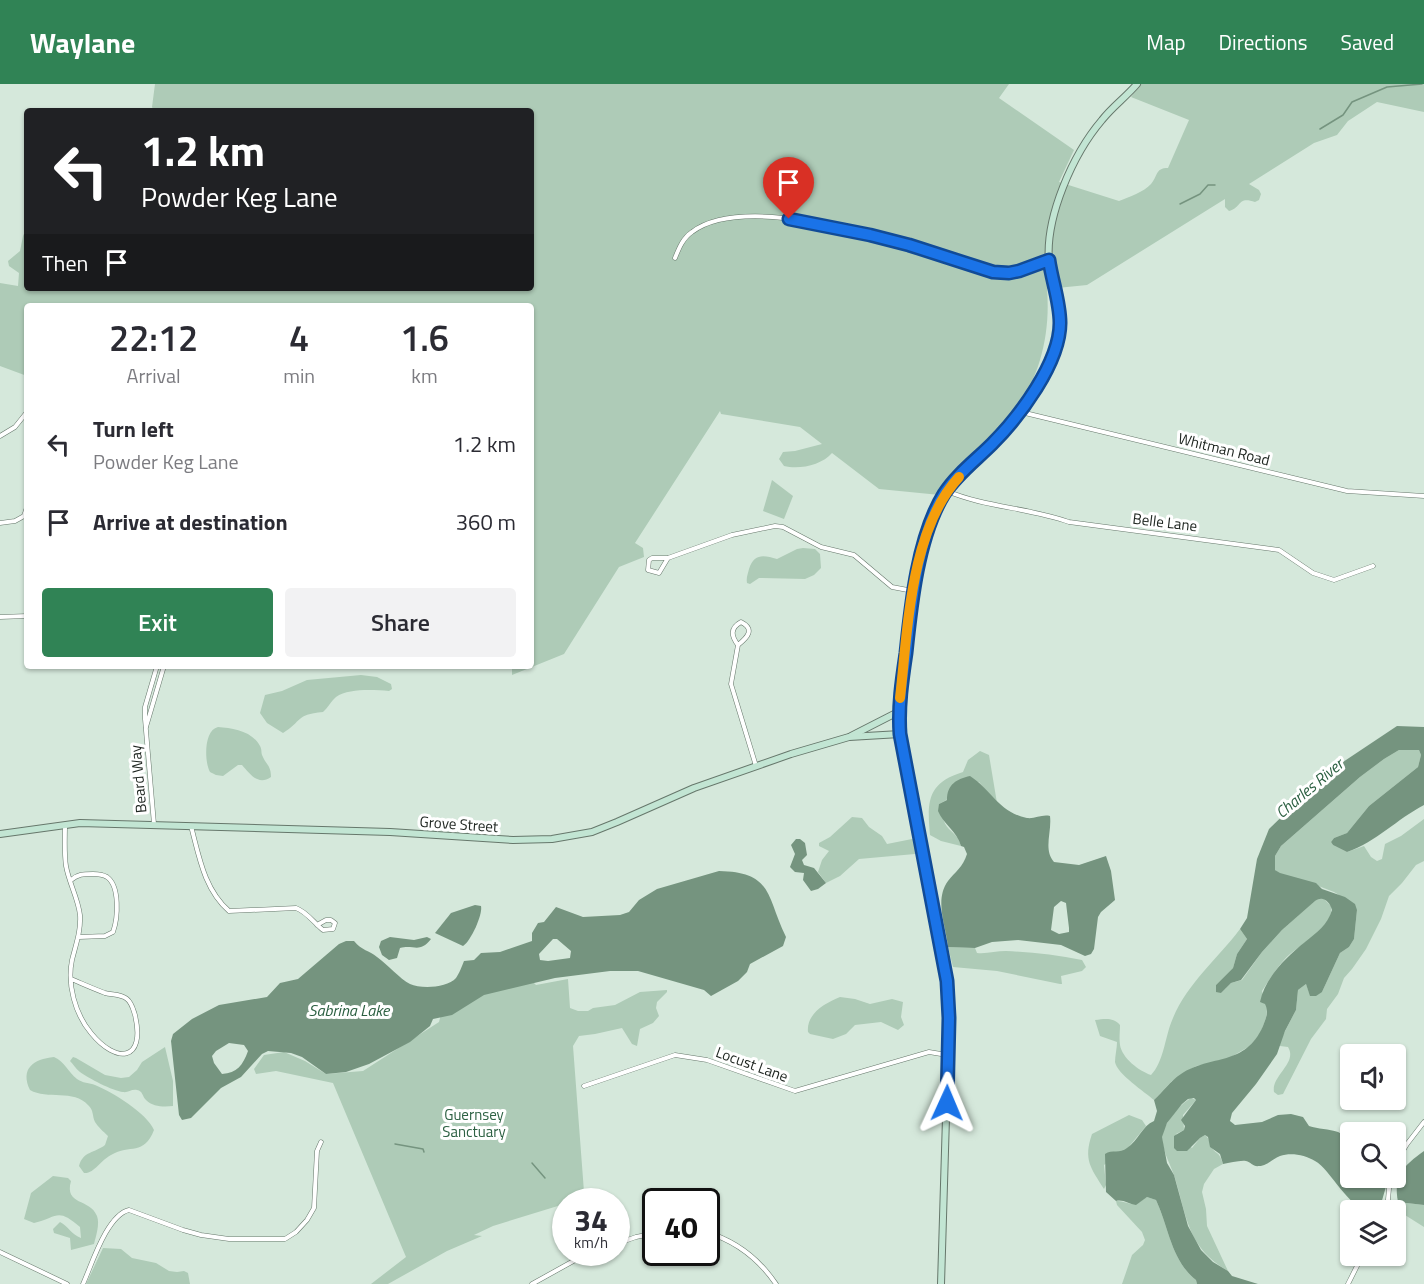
<!DOCTYPE html>
<html lang="en">
<head>
<meta charset="utf-8">
<style>
	:root { --surface:#fff; --page:#f2f2f3; --text:#2b2b33; --muted:#7c7c81; --accent:#308355 }
	body { margin:0; font-family:"Titillium Web",sans-serif; background:var(--page); color:var(--text); height:100vh; display:flex; flex-direction:column; font-size:22px; white-space:nowrap }
	* { box-sizing:border-box; margin:0 }
	p { font-size:20px; color:var(--muted) }
	.icon { flex:none; width:33px; height:33px; fill:none; stroke:currentColor; stroke-width:2; stroke-linecap:round; stroke-linejoin:round }
	.map { position:relative; flex:1; overflow:hidden }
	.details { position:absolute; left:24px; top:219px; width:510px; height:366px; display:flex; flex-direction:column; background:var(--surface); border-radius:6px; box-shadow:0 2px 4px #0004 }
	.details>* { flex:none }
	.banner { position:absolute; left:24px; top:24px; width:510px; height:183px; border-radius:6px; box-shadow:0 2px 4px #0004; background:#202124; color:#fff; overflow:hidden }
	.controls { position:absolute; left:1340px; top:960px; display:grid; gap:12px }
	.controls a { display:grid; place-items:center; width:66px; height:66px; border-radius:6px; background:var(--surface); box-shadow:0 2px 4px #0004; font-size:30px }
	.speed { position:absolute; left:552px; top:1104px; display:flex; gap:12px; font-size:30px; font-weight:700; text-align:center }
	.speed>* { display:grid; place-content:center; width:78px; height:78px; border-radius:50%; background:var(--surface); box-shadow:0 2px 4px #0004; line-height:1 }
	.speed small { font-size:15px; font-weight:400 }
	.speed .limit { border:3px solid #111; border-radius:9px; background:#fff; color:#111 }
	.pin { position:absolute; display:grid; place-items:center; width:51px; height:51px; color:#fff; margin:-62px -26px; border-radius:50% 50% 50% 0; rotate:-45deg; box-shadow:0 0 6px #0007 }
	.pin .icon { rotate:45deg }
	.me { position:absolute; width:66px; margin:-33px; rotate:1deg; stroke-linejoin:round; filter:drop-shadow(0 0 4px #0008) }
	.turn { display:flex; align-items:center; gap:21px; height:126px; padding:0 18px; font-size:27px }
	.turn .icon { width:78px; height:78px; stroke-width:2.5 }
	.turn b { display:block; font-size:42px; line-height:51px }
	.then { display:flex; align-items:center; height:57px; padding:0 18px; background:#0003; gap:12px; font-size:22px }
	.eta { display:flex; justify-content:space-evenly; align-items:center; height:102px; text-align:center }
	.eta b { font-size:36px; font-weight:600; line-height:42px }
	.action { display:flex; gap:12px; margin-top:auto; padding:12px 18px }
	.action a { flex:1; height:69px; border-radius:6px; background:var(--accent); color:#fff; font-size:24px; font-weight:600; line-height:69px; text-align:center }
	.action a+a { background:var(--page); color:var(--text) }
	ul { padding:0; list-style:none }
	li { display:flex; align-items:center; gap:18px; height:78px; padding:0 18px }
	li div { flex:1 }
	li b { display:block; font-size:22px }
	li em { font-style:normal }
	header { display:flex; align-items:center; gap:36px; box-sizing:border-box; height:84px; padding:0 30px; background:var(--accent); color:#fff }
	header strong { font-size:28px }
	nav { display:flex; gap:33px; margin-inline-start:auto; font-size:21px }
	.map>svg:first-child { display:block }
</style>
</head>
<body>
<header>
<strong>Waylane</strong>
<nav><a>Map</a><a>Directions</a><a>Saved</a></nav>
</header>
<div class="map">
<svg width="1424" height="1200" viewBox="0 0 1424 1200">
	<rect width="100%" height="100%" fill="#d5e8db"/>
	<g fill="#aecbb7">
		<path d="M155,0h854l-10,14 75,52 -15,32 60,19c10,-4 25,-9 32,-17 7,-8 4,-16 17,-16l21,-48 -58,-23 9,-13h284v28l-47,-10 -29,19 -11,14 -23,8 -65,41 10,6 2,4 -2,6 -4,2c-18,-6 -13,6 -26,9l-4,-4v-8l-138,86 -40,4c4,49 -9,96 -41,134 -8,10 -18,17 -27,26 -14,14 -27,29 -39,46l-61,-6 -47,-36c-10,12 -33,17 -48,13l-5,-7 4,-7 12,-1 27,-7 -22,-17 -79,-13 -1,-3 -85,132 8,5 1,9 -25,10 -55,87 -52,21v-9h19v-360h-504v70l-27,-10v-83l18,3 1,-13 -10,-7 -1,-5 12,-10 3,-15 4,-9v61h504v-177h-377l-2,-4z"/>
		<path d="M772,396l21,16 -9,23 -21,-8z"/>
		<path d="M803,464l12,1 5,5 1,14 -7,7 -9,4 -46,-1 -9,6 -3,-1c-1,-6 1,-9 2,-14 5,-16 15,-14 28,-10l20,-10z"/>
		<path d="M361,591l16,2 14,7 1,5 -3,2c-15,-1 -40,-3 -53,6 -5,4 -8,11 -13,15 -29,3 -20,9 -40,21l-16,-10 -7,-10 5,-18 17,-4 25,-11z"/>
		<path d="M218,643c15,1 34,4 42,19 2,4 1,5 2,9 4,10 9,10 9,22 -13,9 -21,-3 -29,-12h-4l-15,11 -7,-1 -6,-3c-6,-11 -6,-42 8,-45z"/>
		<path d="M1412,665l7,1 2,5 -3,12 -49,39 -22,27 -13,5 -3,4 2,3 14,7 17,-6 7,11 6,4 5,-2 3,-15 16,-8 23,-17v42l-8,4 -14,18 -13,13 -8,23 -15,30 -14,20 -8,9 -6,16 -11,15 -1,10 -15,20 -28,55 -5,1 -4,-3c-3,-16 24,-29 14,-45l-8,-1v-5l16,-31 2,-20 8,-6 3,8h13l18,-39 9,-6 5,-8 3,-29c-7,-6 -15,-14 -23,-18 -17,-7 -35,-13 -54,-18l-5,-4v-14l6,-10 79,-69 24,-18 15,-9z"/>
		<path d="M980,667l9,4 8,48 -18,-21 -40,22c2,8 4,19 10,25 6,6 9,7 12,17l-20,-5 -11,-6c-3,-33 -3,-52 33,-63l5,-12z"/>
		<path d="M852,733l10,1 7,9 13,9 5,8 25,-5 3,1v14l-56,5 -19,17 -14,7 -8,-11 4,-12 7,-9 -10,-5v-3l11,-6z"/>
		<path d="M1318,814l6,1 7,7c4,22 -34,39 -47,54 -8,9 -15,20 -22,31l5,17 -1,10 -6,16 -10,12 -26,15 -28,5 -24,15 -18,19c-9,-8 -37,-26 -39,-38 0,-6 2,-14 2,-20l-17,-6 -5,-16c10,-1 18,-3 25,5 0,7 -1,13 0,20 2,13 19,26 31,30 12,-12 14,-36 20,-52 14,-38 45,-62 69,-94l7,10 -10,15 -4,14 -17,17 5,8 10,-10 11,-3 20,-28 20,-22z"/>
		<path d="M948,863l27,1 2,5c10,1 19,-2 29,-2 25,1 51,4 76,9l4,7 -4,4 -21,5 1,8h-2l-63,-13 -44,-4z"/>
		<path d="M568,895l2,29 8,3h10l5,-3 22,-3 25,-13 27,-2v2l-10,10 -1,6 3,8 -6,7 -13,6 -3,17 -5,-2 -10,-16 -27,6 -16,2 -6,10 11,146 -7,4 2,3 -13,3 -1,8 -4,-5 -68,21 -19,9 8,1 -35,15 -59,33h-17l35,-27 -73,-174 -57,-12 -20,3 -2,-5 10,-14 20,-3 21,9 21,13 37,-3 76,-49 2,-8 45,-21 46,-12 4,4z"/>
		<path d="M840,913l15,2 15,5 22,-5 11,3 -2,15 3,8 -6,5 -17,-8 -26,3 -9,9 -13,5 -23,-5 -2,-2c-2,-18 17,-29 32,-35z"/>
		<path d="M165,963l8,34v25c-9,1 -20,1 -27,-6 -4,-4 -3,-9 -9,-10 -6,-1 -9,3 -14,2 -10,-1 -35,-14 -43,-20 -4,-3 -7,-8 -10,-11l3,-4 3,1 29,17 16,3 8,-1 8,-7 5,-8z"/>
		<path d="M54,973c11,5 14,15 23,22 5,4 13,4 18,6 17,7 52,28 59,45 -10,26 -24,14 -43,25 -10,5 -17,19 -27,18l-5,-7c4,-15 16,-13 26,-21l3,-9c-4,-4 -10,-9 -13,-14 -3,-6 -1,-12 -7,-17 -14,-16 -41,-5 -58,-15 -10,-21 3,-31 24,-33z"/>
		<path d="M1191,1014l5,2 -13,15 1,15 -8,4 16,14 8,-10 5,-3c5,4 4,8 7,13 5,7 7,3 11,16l-9,5 -10,15 -2,8 4,17 1,17 21,45c-40,-23 -41,-53 -53,-93 -4,-13 -12,-25 -13,-40 0,-13 18,-34 29,-40z"/>
		<path d="M1129,1031l13,5 4,6 -19,23 -23,16 2,20 -2,4c-13,-21 -21,-29 -12,-55z"/>
		<path d="M53,1092l15,2 3,3c-7,25 19,17 26,35 3,8 -1,20 -3,28l-23,6 -1,-12 -16,-5 -1,-4 7,-7c8,4 12,13 21,16l-1,-11c-23,-20 -22,-10 -46,-4l-10,-4 7,-26z"/>
		<path d="M1147,1113l9,3c13,28 15,60 40,80l1,4h-75l10,-29 11,-10 2,-5 -3,-8 -25,-27 -1,-4c8,-1 16,6 23,1 3,-1 5,-4 8,-5z"/>
		<path d="M1398,1118l26,3v22l-27,-17z"/>
		<path d="M103,1164l18,1 11,9 24,5 13,8 8,1 7,-1 4,2 2,11h-104z"/>
	</g>
	<g fill="#75947f" fill-rule="evenodd">
		<path d="M1397,642l27,1v78c-27,14 -48,37 -77,47l-14,-7 -2,-3 3,-4 13,-5 22,-27 49,-39 3,-12 -2,-5h-20l-15,9 -24,18 -79,69 -6,10v14l5,3 36,10 6,6 23,8 10,7 2,6 -3,29 -5,8 -9,6 -18,39 -6,4h-6l-4,-12 -8,6 -2,20 -11,21 -8,23 -21,30 -24,29 -2,8 5,4 27,-3 16,-7 13,-1 12,3 6,9c9,3 20,3 29,6 15,7 12,32 12,46h30l7,5 -6,21c-24,24 -48,-34 -66,-43 -10,-6 -24,-9 -35,-5 -8,3 -13,10 -21,10 -6,1 -8,-4 -13,-5 -6,-1 -16,2 -23,3l-3,-10 -10,-7 -2,-10 -3,-2 -5,3 -13,13h-10l-3,-3v-12l10,-6 1,-4 -4,-6 15,-20 -2,-2 -6,1 -6,5 -15,19 -5,14 5,26 7,12 14,51 13,24 12,12 15,9 4,5 26,8h-61l-1,-4c-25,-20 -27,-52 -40,-80l-9,-3 -11,8c-7,-1 -13,-6 -20,-4l-10,-9 -1,-38c7,-5 15,0 22,-6 11,-7 15,-22 27,-27l3,-10 -3,-11c9,-8 16,-19 27,-26 30,-20 64,-7 82,-48 3,-8 6,-14 2,-22l-5,-2c5,-24 26,-45 45,-60 12,-10 22,-16 27,-32 -2,-8 -9,-15 -17,-9l-33,29 -20,22 -21,28 -10,3 -10,10 -5,-1v-7l17,-17 4,-14 10,-15 -7,-10 7,-11 10,-59 12,-30 31,-30 43,-37z"/>
		<path d="M970,692c22,14 28,36 57,42 8,1 15,-4 23,-2 2,16 -7,33 4,46l25,3 27,-9 5,15 4,29 -14,12 -3,5 -4,32 -3,5 -6,2 -24,-11 -43,-5 -26,2 -17,6 -27,-1c-2,-21 -14,-47 0,-66 7,-9 15,-14 19,-27l-3,-7 -3,-1c-4,-15 -18,-22 -23,-35l1,-7 8,-4c0,-16 10,-21 23,-24zM1061,817l5,2 3,25v4l-10,2 -8,-4 3,-23z"/>
		<path d="M796,755h4l5,4 2,12 -5,5 2,5 10,3 12,15 -8,6 -7,2 -8,-11 1,-7 -9,-1 -5,-5 5,-13 -4,-9z"/>
		<path d="M719,787c55,1 47,26 67,66l-3,9 -33,18 -3,8 -9,9 -27,15 -7,-6 -66,-19h-28l-55,7 -71,17 -32,20 -19,4 -3,7 -20,16 -41,22 -23,8 -20,2 -24,-17 -11,-4 -23,-2 -6,3 -21,23 -20,11 -30,30 -9,2 -3,-5 -8,-74 2,-7 19,-15 27,-14 48,-8 13,-14 18,-4 41,-35 7,-3h8c8,10 15,9 23,16 10,7 23,22 33,27 11,5 37,4 46,-6 3,-4 6,-12 8,-17l10,-1 7,-7 19,-1 32,-11v-8l6,-10 6,-1 12,-15 27,10 37,-2 9,-3 10,-12 18,-11zM553,855h4l14,12 -1,7 -22,3 -8,-1 -1,-6zM229,959l15,2 4,6c-5,14 -11,22 -26,23l-8,-11 -2,-7 4,-5z"/>
		<path d="M475,821l6,1c2,8 -10,35 -18,40l-28,-13 16,-20z"/>
		<path d="M390,853l24,3 13,-3 4,2c-12,15 -17,5 -31,9l-3,10 -8,2 -7,-5 -3,-8 2,-6z"/>
		<path d="M1424,1067v54l-26,-3c-5,-26 5,-36 26,-51z"/>
	</g>
	<g fill="none" stroke-linecap="round" stroke-linejoin="round">
		<g stroke="#75947f" stroke-width="1.5">
			<path d="M1320,45l23,-14 9,-13 35,-15 35,-3"/>
			<path d="M1180,120l20,-10 8,-9h7"/>
			<path d="M395,1060l28,5 1,3"/>
			<path d="M532,1079l13,15"/>
		</g>
		<defs>
			<g id="street">
				<path d="M675,174c4,-10 8,-20 17,-26 49,-37 180,1 234,19 21,6 54,21 74,22 17,1 33,-7 48,-13"/>
				<path d="M1021,328l326,79 77,5"/>
				<path d="M0,352l15,-9 12,-15"/>
				<path d="M947,407c37,16 83,17 122,31l210,28 34,23 21,7 39,-14"/>
				<path d="M0,439l15,-2 9,-5 3,-9"/>
				<path d="M668,474l-9,15 -11,-3 1,-10 3,-2h16l64,-23 43,-9 8,1 38,20 33,8 38,32 21,4"/>
				<path d="M0,533l27,-1"/>
				<path d="M738,561c10,-8 17,-16 3,-23 -11,6 -10,14 -3,23l-7,39 25,82"/>
				<path d="M146,643l18,-61"/>
				<path d="M154,740l-9,-105v-12l12,-41"/>
				<path d="M65,741c0,13 -1,28 1,41 3,17 12,32 14,49 1,16 -4,29 -8,45 -5,24 3,54 19,73 25,31 55,29 44,-18 -2,-6 -3,-12 -8,-16 -6,-5 -15,-4 -22,-6 -11,-4 -22,-9 -34,-14"/>
				<path d="M191,742c8,30 13,63 38,85l67,-3c11,4 18,15 27,22l10,-1 2,-6 -4,-3h-5l-9,5"/>
				<path d="M71,796c7,-6 12,-6 22,-6 5,0 9,0 14,3 13,9 11,41 6,55l-8,4 -26,1"/>
				<path d="M584,1002l91,-31 32,5 88,31 134,-39 18,3"/>
				<path d="M1395,1080l12,-20 17,-22"/>
				<path d="M1387,1126l3,-32"/>
				<path d="M706,1148c30,9 53,27 70,52"/>
				<path d="M616,1160l20,-7 20,-4"/>
				<path d="M0,1168l67,32"/>
				<path d="M83,1200c9,-20 24,-69 46,-74l54,20 18,5 28,4h56l11,-7 11,-12 7,-12 3,-57 4,-9"/>
				<path d="M532,1200l45,-25 17,-7"/>
				<path d="M1348,1200l14,-28"/>
			</g>
			<g id="secondary">
				<path d="M851,652l47,-24"/>
				<path d="M0,750l80,-11 310,9 123,8 39,-1 40,-7 25,-10 77,-34 97,-34 58,-17 51,-3"/>
				<path d="M941,1200l8,-266 -5,-58 -44,-226c-2,-27 2,-54 5,-81 6,-45 14,-126 42,-162 13,-18 32,-32 47,-49 24,-25 46,-54 58,-87 14,-35 1,-58 -3,-93 -4,-45 24,-108 53,-142 10,-13 24,-23 35,-36"/>
			</g>
		</defs>
		<use href="#street" stroke="#66776b" stroke-width="5"/>
		<use href="#secondary" stroke="#66776b" stroke-width="8"/>
		<use href="#street" stroke="#fff" stroke-width="4"/>
		<use href="#secondary" stroke="#c2e5d3" stroke-width="6"/>
	</g>
	<g fill="none" stroke-linecap="round" stroke-linejoin="round">
		<defs>
			<path id="route" d="M789,135l81,16 39,10 84,27 16,1 10,-2 30,-11c3,21 11,42 11,63 0,40 -41,94 -68,121 -16,16 -36,31 -48,50 -26,42 -33,110 -38,159 -4,27 -8,54 -6,81l47,247 2,37 -2,85"/>
		</defs>
		<use href="#route" stroke="#114b97" stroke-width="15"/>
		<use href="#route" stroke="#1a73e8" stroke-width="10"/>
		<path stroke="#f59e0b" stroke-width="10" d="M900,614c8,-69 10,-168 59,-221"/>
	</g>
	<g text-anchor="middle" dominant-baseline="central" stroke-width="6" stroke-linejoin="round" paint-order="stroke">
		<g font-size="15" fill="#202722" stroke="#fff">
			<text transform="translate(1224 365) rotate(14)">Whitman Road</text>
			<text transform="translate(1165 438) rotate(7)">Belle Lane</text>
			<text transform="translate(138 695) rotate(-95)">Beard Way</text>
			<text transform="translate(459 740) rotate(4)">Grove Street</text>
			<text transform="translate(752 980) rotate(20)">Locust Lane</text>
		</g>
		<g font-size="15" fill="#2d6143" stroke="#fff">
			<text x="474" y="1030">Guernsey<tspan x="474" dy="17">Sanctuary</tspan></text>
		</g>
		<g font-size="16" font-style="italic" fill="#2a5f40" stroke="#fff">
			<text transform="translate(1309 704) rotate(-40)">Charles River</text>
			<text x="349" y="926">Sabrina Lake</text>
		</g>
	</g>
</svg>
<div class="controls">
<a><svg class="icon" aria-label="sound" viewBox="0 0 24 24"><path d="M4 9h4l5-4v14l-5-4H4zM17 9q2 3 0 6"/></svg></a>
<a><svg class="icon" aria-label="search" viewBox="0 0 24 24"><circle cx="10" cy="10" r="6"/><path d="M15 15l6 6"/></svg></a>
<a><svg class="icon" aria-label="layers" viewBox="0 0 24 24"><path d="M12 4l9 5-9 5-9-5zM3 14l9 5 9-5"/></svg></a>
</div>
<div class="speed"><div>34<small>km/h</small></div><div class="limit">40</div></div>
<div class="pin" style="left:789px;top:135px;background:#d93025"><svg class="icon" aria-label="arrive" viewBox="0 0 24 24"><path d="M6 21V4h12l-3 4 3 4H6"/></svg></div>
<svg class="me" style="left:947px;top:1019px" viewBox="-20 -20 40 40"><path d="M0-17L14 15 0 8-14 15z" fill="#1a73e8" stroke="#fff" stroke-width="4"/></svg>
<div class="banner">
<div class="turn"><svg class="icon" aria-label="left" viewBox="0 0 24 24"><path d="M17 20v-9H6M10 6l-5 5 5 5"/></svg><div><b>1.2 km</b>Powder Keg Lane</div></div>
<div class="then">Then<svg class="icon" aria-label="arrive" viewBox="0 0 24 24"><path d="M6 21V4h12l-3 4 3 4H6"/></svg></div>
</div>
<section class="details">
<div class="eta">
<div><b>22:12</b><p>Arrival</p></div>
<div><b>4</b><p>min</p></div>
<div><b>1.6</b><p>km</p></div>
</div>
<ul>
<li><svg class="icon" aria-label="left" viewBox="0 0 24 24"><path d="M17 20v-9H6M10 6l-5 5 5 5"/></svg><div><b>Turn left</b><p>Powder Keg Lane</p></div><em>1.2 km</em></li>
<li><svg class="icon" aria-label="arrive" viewBox="0 0 24 24"><path d="M6 21V4h12l-3 4 3 4H6"/></svg><div><b>Arrive at destination</b></div><em>360 m</em></li>
</ul>
<div class="action"><a>Exit</a><a>Share</a></div>
</section>
</div>
</body>
</html>
